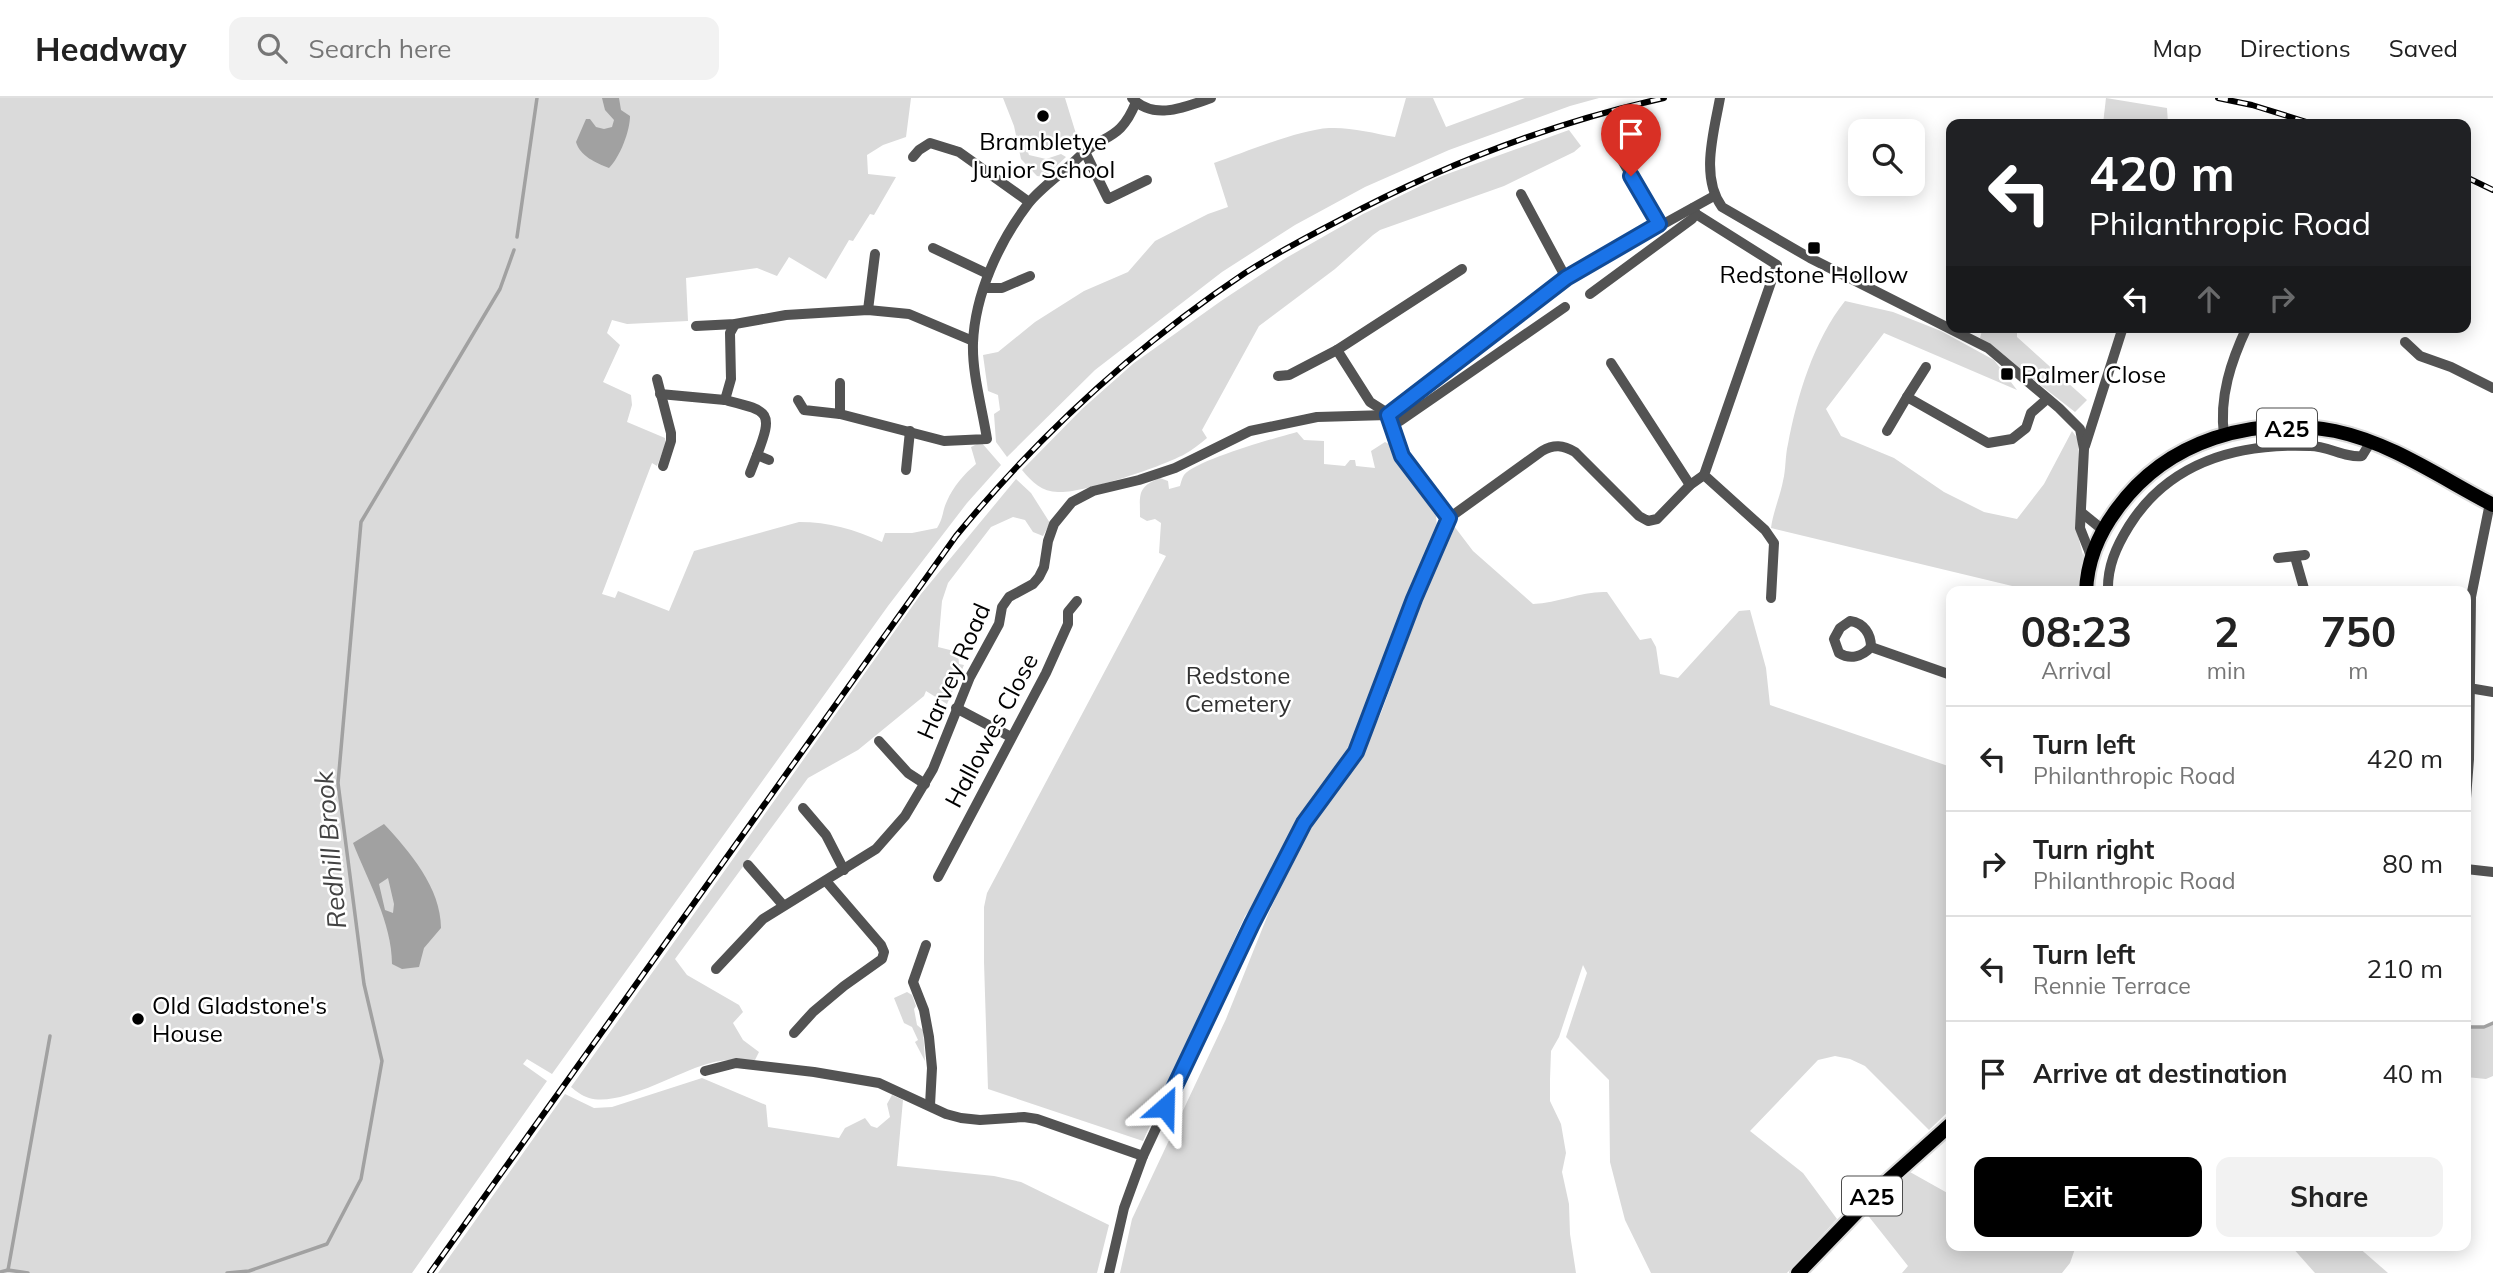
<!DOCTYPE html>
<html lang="en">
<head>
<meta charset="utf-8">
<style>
	:root { --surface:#fff; --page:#f2f2f2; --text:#222; --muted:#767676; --line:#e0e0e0; --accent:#000 }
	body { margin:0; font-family:Mulish,sans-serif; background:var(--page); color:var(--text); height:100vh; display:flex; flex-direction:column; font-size:26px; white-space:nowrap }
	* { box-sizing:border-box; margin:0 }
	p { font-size:23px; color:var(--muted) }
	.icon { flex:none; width:38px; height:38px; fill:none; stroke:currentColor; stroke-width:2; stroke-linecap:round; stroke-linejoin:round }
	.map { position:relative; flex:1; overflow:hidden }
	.side { position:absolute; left:1946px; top:488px; width:525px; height:665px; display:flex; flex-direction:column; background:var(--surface); border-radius:14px; box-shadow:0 4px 18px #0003 }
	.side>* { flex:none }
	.banner { position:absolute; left:1946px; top:21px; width:525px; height:214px; border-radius:14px; box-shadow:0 4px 18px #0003; background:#202124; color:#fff; overflow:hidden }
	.controls { position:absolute; left:1848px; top:21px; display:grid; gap:14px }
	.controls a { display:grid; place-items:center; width:77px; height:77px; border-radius:14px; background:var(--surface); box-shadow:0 4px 18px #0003; font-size:35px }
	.pin { position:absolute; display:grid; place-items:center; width:60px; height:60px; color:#fff; margin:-72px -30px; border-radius:50% 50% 50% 0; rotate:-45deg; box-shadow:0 0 7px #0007 }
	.pin .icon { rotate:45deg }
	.me { position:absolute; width:77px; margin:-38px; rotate:25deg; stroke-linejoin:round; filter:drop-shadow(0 0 5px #0008) }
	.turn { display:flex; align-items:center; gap:24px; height:147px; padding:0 28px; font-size:32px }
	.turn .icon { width:91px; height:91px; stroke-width:2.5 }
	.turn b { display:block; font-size:49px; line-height:60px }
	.lanes { display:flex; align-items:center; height:66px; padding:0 28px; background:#0003; justify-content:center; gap:35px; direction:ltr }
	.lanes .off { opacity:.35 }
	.eta { display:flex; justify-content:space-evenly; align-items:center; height:119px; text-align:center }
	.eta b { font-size:42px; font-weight:700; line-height:49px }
	.primary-button { display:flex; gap:14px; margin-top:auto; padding:14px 28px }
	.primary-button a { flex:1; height:80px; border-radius:14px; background:var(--accent); color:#fff; font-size:28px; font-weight:700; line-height:80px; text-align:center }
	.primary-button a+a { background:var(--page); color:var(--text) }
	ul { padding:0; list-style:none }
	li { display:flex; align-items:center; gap:21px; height:105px; padding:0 28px; border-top:2px solid var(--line) }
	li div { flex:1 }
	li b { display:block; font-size:26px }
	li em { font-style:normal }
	header { display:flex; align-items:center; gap:42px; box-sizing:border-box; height:98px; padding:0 35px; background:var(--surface); border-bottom:2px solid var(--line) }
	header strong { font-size:33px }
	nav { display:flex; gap:38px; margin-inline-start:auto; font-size:24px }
	.search { width:490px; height:63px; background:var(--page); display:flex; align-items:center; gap:18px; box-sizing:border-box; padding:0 24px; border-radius:14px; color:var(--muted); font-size:26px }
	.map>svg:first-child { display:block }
</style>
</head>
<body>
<header>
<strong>Headway</strong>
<div class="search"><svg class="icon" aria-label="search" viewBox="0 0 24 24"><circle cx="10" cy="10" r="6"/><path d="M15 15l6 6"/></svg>Search here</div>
<nav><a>Map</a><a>Directions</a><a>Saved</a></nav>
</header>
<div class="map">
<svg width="2493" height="1175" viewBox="0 0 2493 1175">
	<rect width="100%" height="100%" fill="#fff"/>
	<g fill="#dadada">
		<path d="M0,0h911l-5,39 -23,8 -16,10 1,19 28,3 -22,38 -4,-1 -17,27 -4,-1 -23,39 -37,-22 -12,19 -20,-8 -71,10 2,43 -61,3 -15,-4 -5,13 13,12 -17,37 28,13 1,10 -5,17 38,16 1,5 -9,23 -5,-3 -50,131 13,4 3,-7 51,20 25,-60 105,-29c30,0 55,7 83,20l3,-9h27l25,-5c7,-11 5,-17 10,-27 6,-14 17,-27 29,-37l-5,-17 10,-5 20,23 -34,38 -79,103 -336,468 -25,-15 -4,5 24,17 -135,192h-412z"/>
		<path d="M1003,0h62l12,39 -49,15 1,3 17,4 15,-5 5,3 -21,20 -8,-1 -16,-17 -7,-33z"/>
		<path d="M1406,0h27l13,29 79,-29h74l-29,8 -121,44 -84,37 -70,38 -73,47 -127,98 -88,87 -11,-15 -2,-28 6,-4 -2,-15 -10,-4 -5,-36 15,-3 37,-30 49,-31 44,-19 27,-31 53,-27 20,-7 -14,-44c31,-11 84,-33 115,-35 22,-1 44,5 66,9z"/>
		<path d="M2106,0l61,10 1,16h-65z"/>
		<path d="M1569,32l12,16 -7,6 -70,34 -124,44 -7,5 -38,34 -76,57 -57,104 5,8c-7,6 -15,12 -22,16 -21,12 -104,40 -127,38 -16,0 -26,-10 -36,-22l60,-61 52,-46 87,-62 65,-43 77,-44 76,-37z"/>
		<path d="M1845,203l48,11 48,19 53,29 23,30 -133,-57 -58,76 15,27 53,22 50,34 40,20 33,7 27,-35 28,-53 6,8 2,47 -3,46 6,23 -5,36h-45l-262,-63c2,-16 9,-31 12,-47 3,-12 2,-25 5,-37 9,-48 26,-104 57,-143z"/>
		<path d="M1983,229h34v10l70,63 -12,12 -95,-74z"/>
		<path d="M1297,334l7,8 20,1v23l21,2 5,-6h5l1,6 19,2 -4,-17 14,-9 4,2 9,19 38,53 1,11 -3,13 -75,196 -14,23 -43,57 -48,88 -9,12 -102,225 -155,-52 -4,-127v-55l3,-14 179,-337 -7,-3 2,-30 -6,-4 -8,2 -7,-4c0,-23 -3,-30 20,-39l8,3 1,8 11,-3c1,-4 2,-8 4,-11 12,-15 91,-37 113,-43z"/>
		<path d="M1016,381l15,14 19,30 -7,13 -10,-4 -8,-12 -12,-3 -22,10 -43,56 -6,18 -4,46 20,5 1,12 5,1 -17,39 -21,-13 -2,5 -66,54 -50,28 -133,181 12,16 52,30 4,7 -10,11 10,17 16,12 -4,8c-16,-1 -32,-1 -48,4 -32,9 -86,43 -118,34 -7,-2 -13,-7 -18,-11l350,-493z"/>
		<path d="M1454,428l19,25 60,53c26,-1 48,-13 74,-12l33,48 11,-2 5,9 4,27 18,4 61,-67 11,-1 16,58 4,37 181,62v342l-22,21 -64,-64 -15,-7 -15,-3 -17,4 -68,71 53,42 34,46 -50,54h-136l-26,-53 -15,-58 -1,-82 -43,-43 21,-64 -4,-8 -24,72 -8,14 -1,28v22l11,23 5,29 -4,19 7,32 1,30 6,39h-456l12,-54 94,-200 43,-107 45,-94 47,-64 20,-41 49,-134 14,-45z"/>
		<path d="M907,894l5,3 4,11 -2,3 3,16 6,5 2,31 -10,-19 3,-2 -6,-13 -8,-4 -10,-25z"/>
		<path d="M2466,927l18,2 9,-2v51l-7,3 -20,-2z"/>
		<path d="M702,980l64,27 2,22 71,11 6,-10 20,-10 6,8 6,2 13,-11 -3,-13 5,-9 11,5 -6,66 97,10 27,6 88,43 -12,48h-659l127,-179 29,14 18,-1z"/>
		<path d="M1910,1074l41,23v51h125l-6,17 -8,10h-160l6,-7 -42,-53z"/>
		<path d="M2291,1148h66l31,27h-73z"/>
	</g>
	<g fill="#a1a1a1" fill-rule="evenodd">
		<path d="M602,0h17l2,12 9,6c0,15 -10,41 -21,52 -13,-5 -29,-12 -33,-26l10,-23h4l6,8 8,2 8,-2 2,-7 -9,-10z"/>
		<path d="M384,726c26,28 57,64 57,104l-17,20 -5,19 -17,2 -10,-5c0,-41 -24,-83 -39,-121zM388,780l6,26 -1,9 -8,-3 -6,-26z"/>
	</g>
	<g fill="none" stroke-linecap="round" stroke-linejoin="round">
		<g stroke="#a1a1a1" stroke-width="3.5">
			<path d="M517,139l20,-139"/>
			<path d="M2466,929h18l9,-4"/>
			<path d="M8,1172l42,-234"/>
			<path d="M0,1174l8,-2 20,3"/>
			<path d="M227,1175l22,-2 78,-27 34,-65 21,-118 -18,-77 -26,-201 23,-261 139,-233 14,-39"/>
		</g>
		<defs>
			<g id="major">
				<path d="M2086,494c1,-31 13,-59 31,-83 50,-69 136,-94 218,-78 57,12 106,47 158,74"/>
				<path d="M1798,1175l86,-89 67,-60"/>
			</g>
		</defs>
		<use href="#major" stroke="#dbdbdb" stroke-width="18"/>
		<g stroke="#535353" stroke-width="10">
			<path d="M1132,0c22,23 53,9 79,0"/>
			<path d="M1720,0c-6,34 -20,79 2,109l88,51 178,90 71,60 21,21 4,20 -4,79 11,28"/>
			<path d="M1608,38l51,88"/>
			<path d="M1085,54l23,47 39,-19"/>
			<path d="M913,59l6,-7 11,-7 29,9 70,50"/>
			<path d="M1521,96l45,84"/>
			<path d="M1693,110l3,6 81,51 -73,210 61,55 9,13 -3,55"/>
			<path d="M933,150l55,26"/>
			<path d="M985,190h17l28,-12"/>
			<path d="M1590,196l102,-75 4,-5"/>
			<path d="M868,212l7,-56"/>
			<path d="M696,228l39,-2 51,-9 82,-5 41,4 64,27"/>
			<path d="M2405,244l15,14 31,11 42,21"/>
			<path d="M1337,252l125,-81"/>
			<path d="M1611,265l79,122"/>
			<path d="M1278,278l11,-1 48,-25 33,52 30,19 165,-114"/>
			<path d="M657,281l14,54v8l-8,25"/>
			<path d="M840,285v31"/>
			<path d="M660,296l65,6 6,-21 -1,-46 5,-9"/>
			<path d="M1907,299l19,-30"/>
			<path d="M725,302c44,11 49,11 32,55l12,5"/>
			<path d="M798,302l6,10 36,4 104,27 43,-2c-5,-32 -15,-65 -14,-96 2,-49 26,-101 55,-139 11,-15 37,-33 51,-47 25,-24 41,-15 57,-55"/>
			<path d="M1887,333l20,-34 81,46 24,-4 14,-11 5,-15 16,-14"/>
			<path d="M2224,337c-5,-38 7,-74 23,-108"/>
			<path d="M2085,348l38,-119"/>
			<path d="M906,372l4,-39"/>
			<path d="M750,375l7,-18"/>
			<path d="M2082,415l21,17"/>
			<path d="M1449,420l93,-67c12,-7 21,-6 33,1l64,64 9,5 9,-2 33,-34 14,-10"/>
			<path d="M2295,459l10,35"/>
			<path d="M2278,460l27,-3"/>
			<path d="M2108,494c-1,-25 8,-45 21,-66 40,-64 109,-83 181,-80 18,0 35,12 52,10l8,-13"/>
			<path d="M1850,523c14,2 21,13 21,26 -9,10 -21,13 -32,6l-5,-14 6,-11z"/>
			<path d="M1871,549l80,28"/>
			<path d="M2469,590l24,4"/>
			<path d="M956,610l55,29"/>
			<path d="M879,643l29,32 17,11"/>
			<path d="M2466,700l3,-39 2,-162 19,-94"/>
			<path d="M803,710l23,27 18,35"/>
			<path d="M748,767l35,40"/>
			<path d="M2466,771l27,3"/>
			<path d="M938,779l108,-204 22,-49v-12l9,-11"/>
			<path d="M926,847l-13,37 11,28 5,27 3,31 -2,37"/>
			<path d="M716,871l47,-50 113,-70 29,-33 28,-47 37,-92 29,-53 3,-17 7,-10 24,-13 6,-7 5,-10 4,-26 6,-17 18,-22 21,-11 46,-11 36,-12 75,-37 67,-14 71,-2 178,-137 148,-82"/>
			<path d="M794,935l19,-21 31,-26 38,-27 2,-7 -3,-7 -55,-64"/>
			<path d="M705,973l31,-8 78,9 65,11 67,31 15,4 19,2 44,-3 13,2 106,37"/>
			<path d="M1109,1175l15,-65 19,-52 109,-232 52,-101 52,-71 58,-153 35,-81 -47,-62 -14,-41"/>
		</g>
		<use href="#major" stroke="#000" stroke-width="14"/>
		<defs>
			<g id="rail">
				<path d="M2218,0l34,7 61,19"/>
				<path d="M2466,79l27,13"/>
				<path d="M430,1175l526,-737c83,-101 180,-190 289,-263 30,-19 62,-36 93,-52 103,-55 212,-98 326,-123"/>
			</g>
		</defs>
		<use href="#rail" stroke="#000" stroke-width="6"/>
		<use href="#rail" stroke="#fff" stroke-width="3.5" stroke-dasharray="10" stroke-linecap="butt"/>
	</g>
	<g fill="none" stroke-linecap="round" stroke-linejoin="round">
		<defs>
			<path id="route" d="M1165,1009l87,-183 52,-101 52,-71 58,-153 35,-81 -47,-62 -14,-41 178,-137 93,-54 -28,-48"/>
		</defs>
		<use href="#route" stroke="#114b97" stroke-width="18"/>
		<use href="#route" stroke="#1a73e8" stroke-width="12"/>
	</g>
	<g fill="#000" stroke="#fff" stroke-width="2.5">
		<circle cx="1043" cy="18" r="7"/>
		<rect x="1807" y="143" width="14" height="14" rx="3.5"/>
		<rect x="2000" y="269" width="14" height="14" rx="3.5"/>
		<circle cx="138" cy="921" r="7"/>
	</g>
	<g text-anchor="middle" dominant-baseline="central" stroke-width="5" stroke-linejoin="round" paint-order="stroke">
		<g fill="#fff" stroke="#4c4c4c" stroke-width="2">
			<rect x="2257" y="310.5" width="60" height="39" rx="5"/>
			<rect x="1842" y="1078.5" width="60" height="39" rx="5"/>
		</g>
		<g font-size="23" font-weight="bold" fill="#000">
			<text x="2287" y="330">A25</text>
			<text x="1872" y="1098">A25</text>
		</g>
		<g font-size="24" fill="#000" stroke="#fff">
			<text x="1043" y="43">Brambletye<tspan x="1043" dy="28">Junior School</tspan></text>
			<text x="1814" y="176">Redstone Hollow</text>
			<text x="2021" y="276" text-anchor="start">Palmer Close</text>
			<text x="152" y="907" text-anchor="start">Old Gladstone's<tspan x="152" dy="28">House</tspan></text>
		</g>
		<g font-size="24" fill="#000" stroke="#fff">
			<text transform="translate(953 573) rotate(-66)">Harvey Road</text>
			<text transform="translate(991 632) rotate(-62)">Hallowes Close</text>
		</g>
		<g font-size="24" fill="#313131" stroke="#fff">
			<text x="1238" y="577">Redstone<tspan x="1238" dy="28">Cemetery</tspan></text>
		</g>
		<g font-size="26" font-style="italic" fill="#424242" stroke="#fff">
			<text transform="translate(330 752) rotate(-95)">Redhill Brook</text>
		</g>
	</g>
</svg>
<div class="controls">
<a><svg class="icon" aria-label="search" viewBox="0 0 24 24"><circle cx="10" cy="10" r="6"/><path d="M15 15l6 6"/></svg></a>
</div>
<div class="pin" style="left:1631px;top:78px;background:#d93025"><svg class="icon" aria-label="arrive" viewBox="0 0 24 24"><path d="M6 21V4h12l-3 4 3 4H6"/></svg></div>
<svg class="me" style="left:1165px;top:1009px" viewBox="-20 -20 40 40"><path d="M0-17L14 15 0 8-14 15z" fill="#1a73e8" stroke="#fff" stroke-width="4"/></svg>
<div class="banner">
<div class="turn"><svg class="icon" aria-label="left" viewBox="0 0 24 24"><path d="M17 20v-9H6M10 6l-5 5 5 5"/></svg><div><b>420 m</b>Philanthropic Road</div></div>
<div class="lanes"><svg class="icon" aria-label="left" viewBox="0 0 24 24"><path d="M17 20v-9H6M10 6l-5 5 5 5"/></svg><svg class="icon off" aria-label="ahead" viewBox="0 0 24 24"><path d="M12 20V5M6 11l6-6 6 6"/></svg><svg class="icon off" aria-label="right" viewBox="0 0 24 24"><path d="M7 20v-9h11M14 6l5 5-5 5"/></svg></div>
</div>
<section class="side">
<div class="eta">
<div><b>08:23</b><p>Arrival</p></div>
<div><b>2</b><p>min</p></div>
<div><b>750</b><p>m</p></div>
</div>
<ul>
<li><svg class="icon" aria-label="left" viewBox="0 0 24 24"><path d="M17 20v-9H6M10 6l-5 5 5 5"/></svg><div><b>Turn left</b><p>Philanthropic Road</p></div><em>420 m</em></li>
<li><svg class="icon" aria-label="right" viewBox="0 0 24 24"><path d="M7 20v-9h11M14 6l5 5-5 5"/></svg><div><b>Turn right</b><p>Philanthropic Road</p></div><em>80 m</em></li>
<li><svg class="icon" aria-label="left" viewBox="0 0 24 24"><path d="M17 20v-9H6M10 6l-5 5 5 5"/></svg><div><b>Turn left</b><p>Rennie Terrace</p></div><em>210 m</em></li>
<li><svg class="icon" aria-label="arrive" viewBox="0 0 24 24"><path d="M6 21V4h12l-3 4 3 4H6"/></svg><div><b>Arrive at destination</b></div><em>40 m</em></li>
</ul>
<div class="primary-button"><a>Exit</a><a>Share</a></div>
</section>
</div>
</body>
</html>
